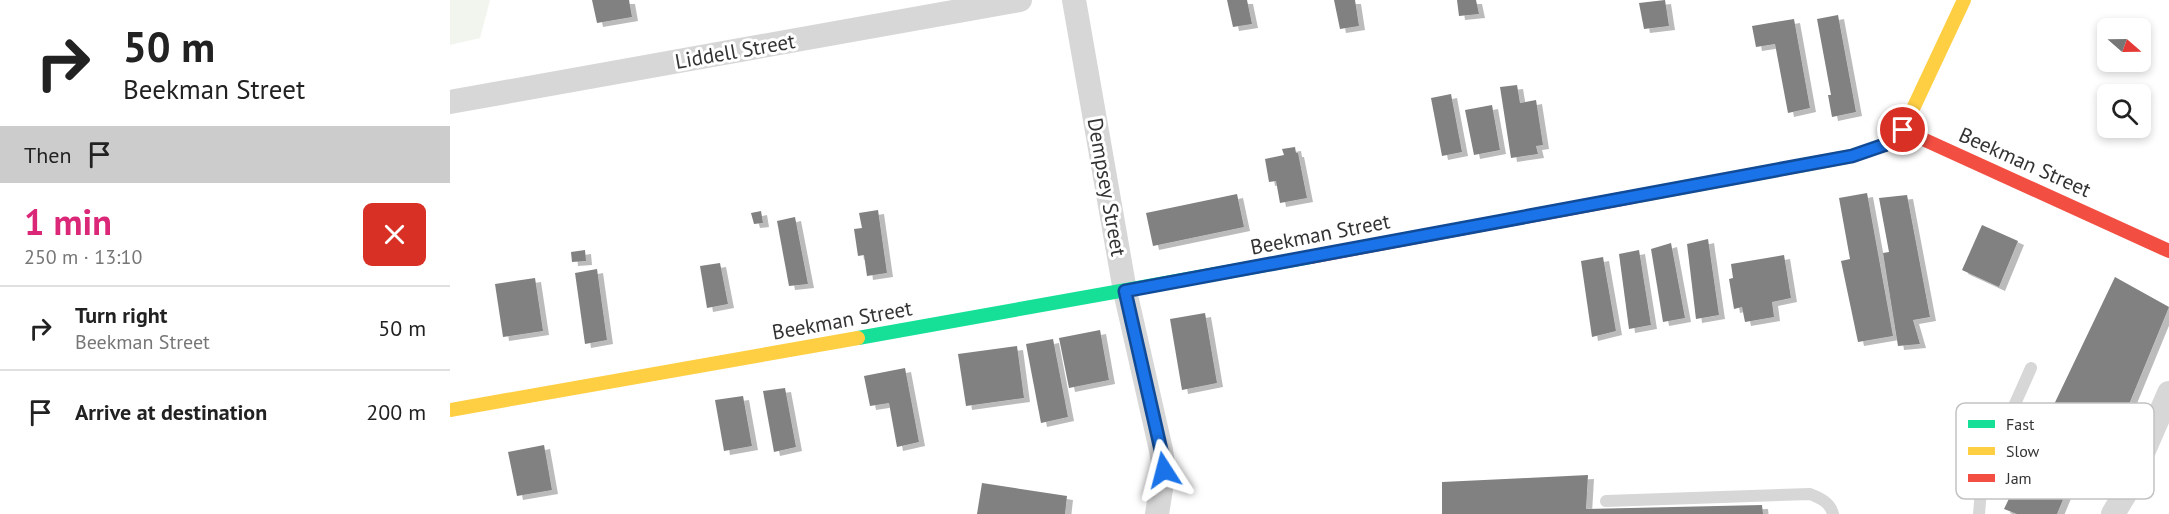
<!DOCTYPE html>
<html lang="en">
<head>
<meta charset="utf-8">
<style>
	:root { --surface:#fff; --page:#f2f2f2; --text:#222; --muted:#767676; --line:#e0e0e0; --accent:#db2777 }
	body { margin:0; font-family:"PT Sans",sans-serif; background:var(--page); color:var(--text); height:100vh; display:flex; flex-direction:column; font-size:22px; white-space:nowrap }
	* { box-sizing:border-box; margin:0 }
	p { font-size:20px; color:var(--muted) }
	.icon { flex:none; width:33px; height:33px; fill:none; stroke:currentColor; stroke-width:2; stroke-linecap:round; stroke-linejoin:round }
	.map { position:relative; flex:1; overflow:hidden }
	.details { display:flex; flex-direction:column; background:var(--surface); width:450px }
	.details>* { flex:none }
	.top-card { background:#fff; color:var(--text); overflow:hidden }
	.needle { width:39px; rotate:110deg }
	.buttons { position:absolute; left:1647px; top:18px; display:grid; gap:12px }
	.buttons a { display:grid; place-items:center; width:54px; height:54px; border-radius:9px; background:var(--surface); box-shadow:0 3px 9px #0003; font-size:30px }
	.pin { position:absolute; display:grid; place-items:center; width:51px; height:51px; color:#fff; margin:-26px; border:3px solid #fff; border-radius:50%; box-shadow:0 2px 6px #0007 }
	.me { position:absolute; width:66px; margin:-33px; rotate:351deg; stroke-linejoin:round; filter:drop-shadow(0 0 4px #0008) }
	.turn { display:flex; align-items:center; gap:21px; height:126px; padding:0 24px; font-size:27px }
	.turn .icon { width:78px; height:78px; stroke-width:2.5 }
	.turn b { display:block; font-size:42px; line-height:51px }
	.then { display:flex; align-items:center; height:57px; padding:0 24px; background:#0003; gap:12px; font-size:22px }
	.round { display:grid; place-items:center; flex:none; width:63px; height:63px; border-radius:9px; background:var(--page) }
	.summary { display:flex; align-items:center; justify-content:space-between; height:102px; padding:0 24px }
	h1 { font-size:36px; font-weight:800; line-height:45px; color:var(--accent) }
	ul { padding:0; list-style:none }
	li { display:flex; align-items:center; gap:18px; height:84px; padding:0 24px; border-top:2px solid var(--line) }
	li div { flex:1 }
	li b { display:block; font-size:22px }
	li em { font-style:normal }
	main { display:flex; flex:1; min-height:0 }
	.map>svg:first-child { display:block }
</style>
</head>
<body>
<main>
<section class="details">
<div class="top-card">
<div class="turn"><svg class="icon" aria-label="right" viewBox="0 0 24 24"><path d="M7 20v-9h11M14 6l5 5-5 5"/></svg><div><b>50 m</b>Beekman Street</div></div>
<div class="then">Then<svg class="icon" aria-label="arrive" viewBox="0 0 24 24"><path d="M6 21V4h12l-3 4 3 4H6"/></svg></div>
</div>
<div class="summary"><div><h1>1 min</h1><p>250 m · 13:10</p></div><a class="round" style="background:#d93025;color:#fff"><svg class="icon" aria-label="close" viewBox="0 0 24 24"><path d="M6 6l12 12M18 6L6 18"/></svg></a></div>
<ul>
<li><svg class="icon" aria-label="right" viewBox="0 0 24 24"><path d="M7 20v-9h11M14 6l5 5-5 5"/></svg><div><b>Turn right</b><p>Beekman Street</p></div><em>50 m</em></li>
<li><svg class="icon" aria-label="arrive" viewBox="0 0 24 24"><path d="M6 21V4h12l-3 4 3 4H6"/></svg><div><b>Arrive at destination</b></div><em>200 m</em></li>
</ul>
</section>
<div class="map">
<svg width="1719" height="514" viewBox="0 0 1719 514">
	<defs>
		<filter id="shadow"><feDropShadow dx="6" dy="4" stdDeviation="0" flood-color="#0004"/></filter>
	</defs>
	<rect width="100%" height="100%" fill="#fff"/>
	<path fill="#f1f5ed" d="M0,0h40l-10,38 -30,7z"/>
	<g fill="#818181" filter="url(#shadow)">
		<path d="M142,0h37l3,17 -35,6z"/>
		<path d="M777,0h20l5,24 -19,3z"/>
		<path d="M884,0h21l4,26 -19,3z"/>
		<path d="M1007,0h19l3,14 -20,2z"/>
		<path d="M1215,0l4,26 -25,3 -5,-26z"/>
		<path d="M1388,15l18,97 -24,5 -4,-22h3l-14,-76z"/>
		<path d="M1344,19l16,89 -22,5 -13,-69 -19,3 -4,-21z"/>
		<path d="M1067,85l3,18 16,-3 7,45 -7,1 2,8 -27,4 -11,-71z"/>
		<path d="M1001,94l11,58 -20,4 -11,-58z"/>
		<path d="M1042,105l8,45 -26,5 -9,-45z"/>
		<path d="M845,147l1,6h2l9,45 -27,5 -4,-22 -7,1 -4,-23 19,-4 -2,-6z"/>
		<path d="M1417,193l26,143 -35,6 -17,-81 9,-2 -11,-61z"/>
		<path d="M787,194l7,33 -91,19 -7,-33z"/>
		<path d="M1457,195l23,122 -17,3 7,24 -22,2 -15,-93 6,-1 -10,-54z"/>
		<path d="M428,210l9,63 -20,3 -3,-21 -6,1 -4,-27 8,-1 -3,-15z"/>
		<path d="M311,211l2,12 -9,1 -3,-11z"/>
		<path d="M345,217l13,67 -19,2 -12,-65z"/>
		<path d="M1532,225l36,16 -19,46 -37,-17z"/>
		<path d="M1258,239l11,76 -23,4 -9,-75z"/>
		<path d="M1221,243l14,75 -22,4 -12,-73z"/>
		<path d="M135,250l1,11 -14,1 -1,-10z"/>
		<path d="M1189,250l12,75 -22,4 -10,-75z"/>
		<path d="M1334,255l7,43 -19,4 2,15 -29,5 -3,-15 -8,2 -5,-30 4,-1 -2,-14z"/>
		<path d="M1153,257l13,74 -24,6 -11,-76z"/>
		<path d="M270,263l8,41 -21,4 -7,-42z"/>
		<path d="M147,269l10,71 -22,4 -10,-71z"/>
		<path d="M1665,277l54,30 -51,124 -22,-11 -39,94h-40l-13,-5z"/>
		<path d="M85,278l8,53 -40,6 -8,-53z"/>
		<path d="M755,313l12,70 -35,7 -12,-71z"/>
		<path d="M650,330l9,50 -40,8 -10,-50z"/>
		<path d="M603,339l15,78 -27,6 -15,-79z"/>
		<path d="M567,346l7,52 -58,8 -8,-52z"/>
		<path d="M455,368l14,74 -22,5 -8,-44 -19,3 -6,-30z"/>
		<path d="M335,388l11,59 -22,5 -11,-61z"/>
		<path d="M293,396l9,50 -28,5 -9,-51z"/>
		<path d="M94,445l8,45 -35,6 -9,-44z"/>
		<path d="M1138,475l-2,34 176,-4 1,9h-321v-32z"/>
		<path d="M532,483l85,13 -2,18h-88z"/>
	</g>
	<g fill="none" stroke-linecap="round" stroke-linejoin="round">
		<g stroke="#d7d7d7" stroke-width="12">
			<path d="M1156,501l204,-7c10,4 20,8 23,20"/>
			<path d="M1529,514l3,-36 49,-110"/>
		</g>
		<g stroke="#d7d7d7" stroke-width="24">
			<path d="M624,0l51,291 36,159 3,20 -7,44"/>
			<path d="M0,102l570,-102"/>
			<path d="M1663,514l12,-20 44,-101"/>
		</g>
		<path stroke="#16e098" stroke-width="14" d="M408,338l452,-81"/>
		<g stroke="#ffcf43" stroke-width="14">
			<path d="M1182,197l220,-41 32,-11 19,-15 61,-130"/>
			<path d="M0,410l408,-72"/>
		</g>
		<g stroke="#f24e42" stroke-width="14">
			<path d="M1453,130l266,121"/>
			<path d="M860,257l322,-60"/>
		</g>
	</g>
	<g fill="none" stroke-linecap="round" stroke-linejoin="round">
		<defs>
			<path id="route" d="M714,470l-3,-20 -36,-159 727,-135 32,-11 19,-15"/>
		</defs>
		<use href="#route" stroke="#114b97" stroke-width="15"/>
		<use href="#route" stroke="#1a73e8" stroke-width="10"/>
	</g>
	<g text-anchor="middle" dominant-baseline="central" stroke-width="6" stroke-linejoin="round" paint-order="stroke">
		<g font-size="21" fill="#333" stroke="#fff">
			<text transform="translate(285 51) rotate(-10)">Liddell Street</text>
			<text transform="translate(1575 162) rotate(24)">Beekman Street</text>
			<text transform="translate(657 187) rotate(80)">Dempsey Street</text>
			<text transform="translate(870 234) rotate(-11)">Beekman Street</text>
			<text transform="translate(392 320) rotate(-10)">Beekman Street</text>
		</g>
	</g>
	<rect x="1506" y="403" width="198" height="96" rx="9" fill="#fff" stroke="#c2c2c2" stroke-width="1.5"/>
	<rect x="1518" y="420" width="27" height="8" fill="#16e098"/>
	<rect x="1518" y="447" width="27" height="8" fill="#ffcf43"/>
	<rect x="1518" y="474" width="27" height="8" fill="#f24e42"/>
	<g font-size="16" fill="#333">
		<text x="1556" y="430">Fast</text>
		<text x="1556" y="457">Slow</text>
		<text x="1556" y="484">Jam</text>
	</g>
</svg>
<div class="buttons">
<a><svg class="needle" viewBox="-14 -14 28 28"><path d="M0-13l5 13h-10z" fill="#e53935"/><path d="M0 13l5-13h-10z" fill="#767676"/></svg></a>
<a><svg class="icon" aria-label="search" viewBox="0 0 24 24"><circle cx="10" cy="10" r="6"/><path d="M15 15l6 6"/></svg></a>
</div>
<div class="pin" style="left:1453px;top:130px;background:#d93025"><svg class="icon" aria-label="arrive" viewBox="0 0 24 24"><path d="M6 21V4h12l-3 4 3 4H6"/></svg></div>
<svg class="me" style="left:714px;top:470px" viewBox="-20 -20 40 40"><path d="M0-17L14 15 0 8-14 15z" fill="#1a73e8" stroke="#fff" stroke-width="4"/></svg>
</div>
</main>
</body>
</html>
